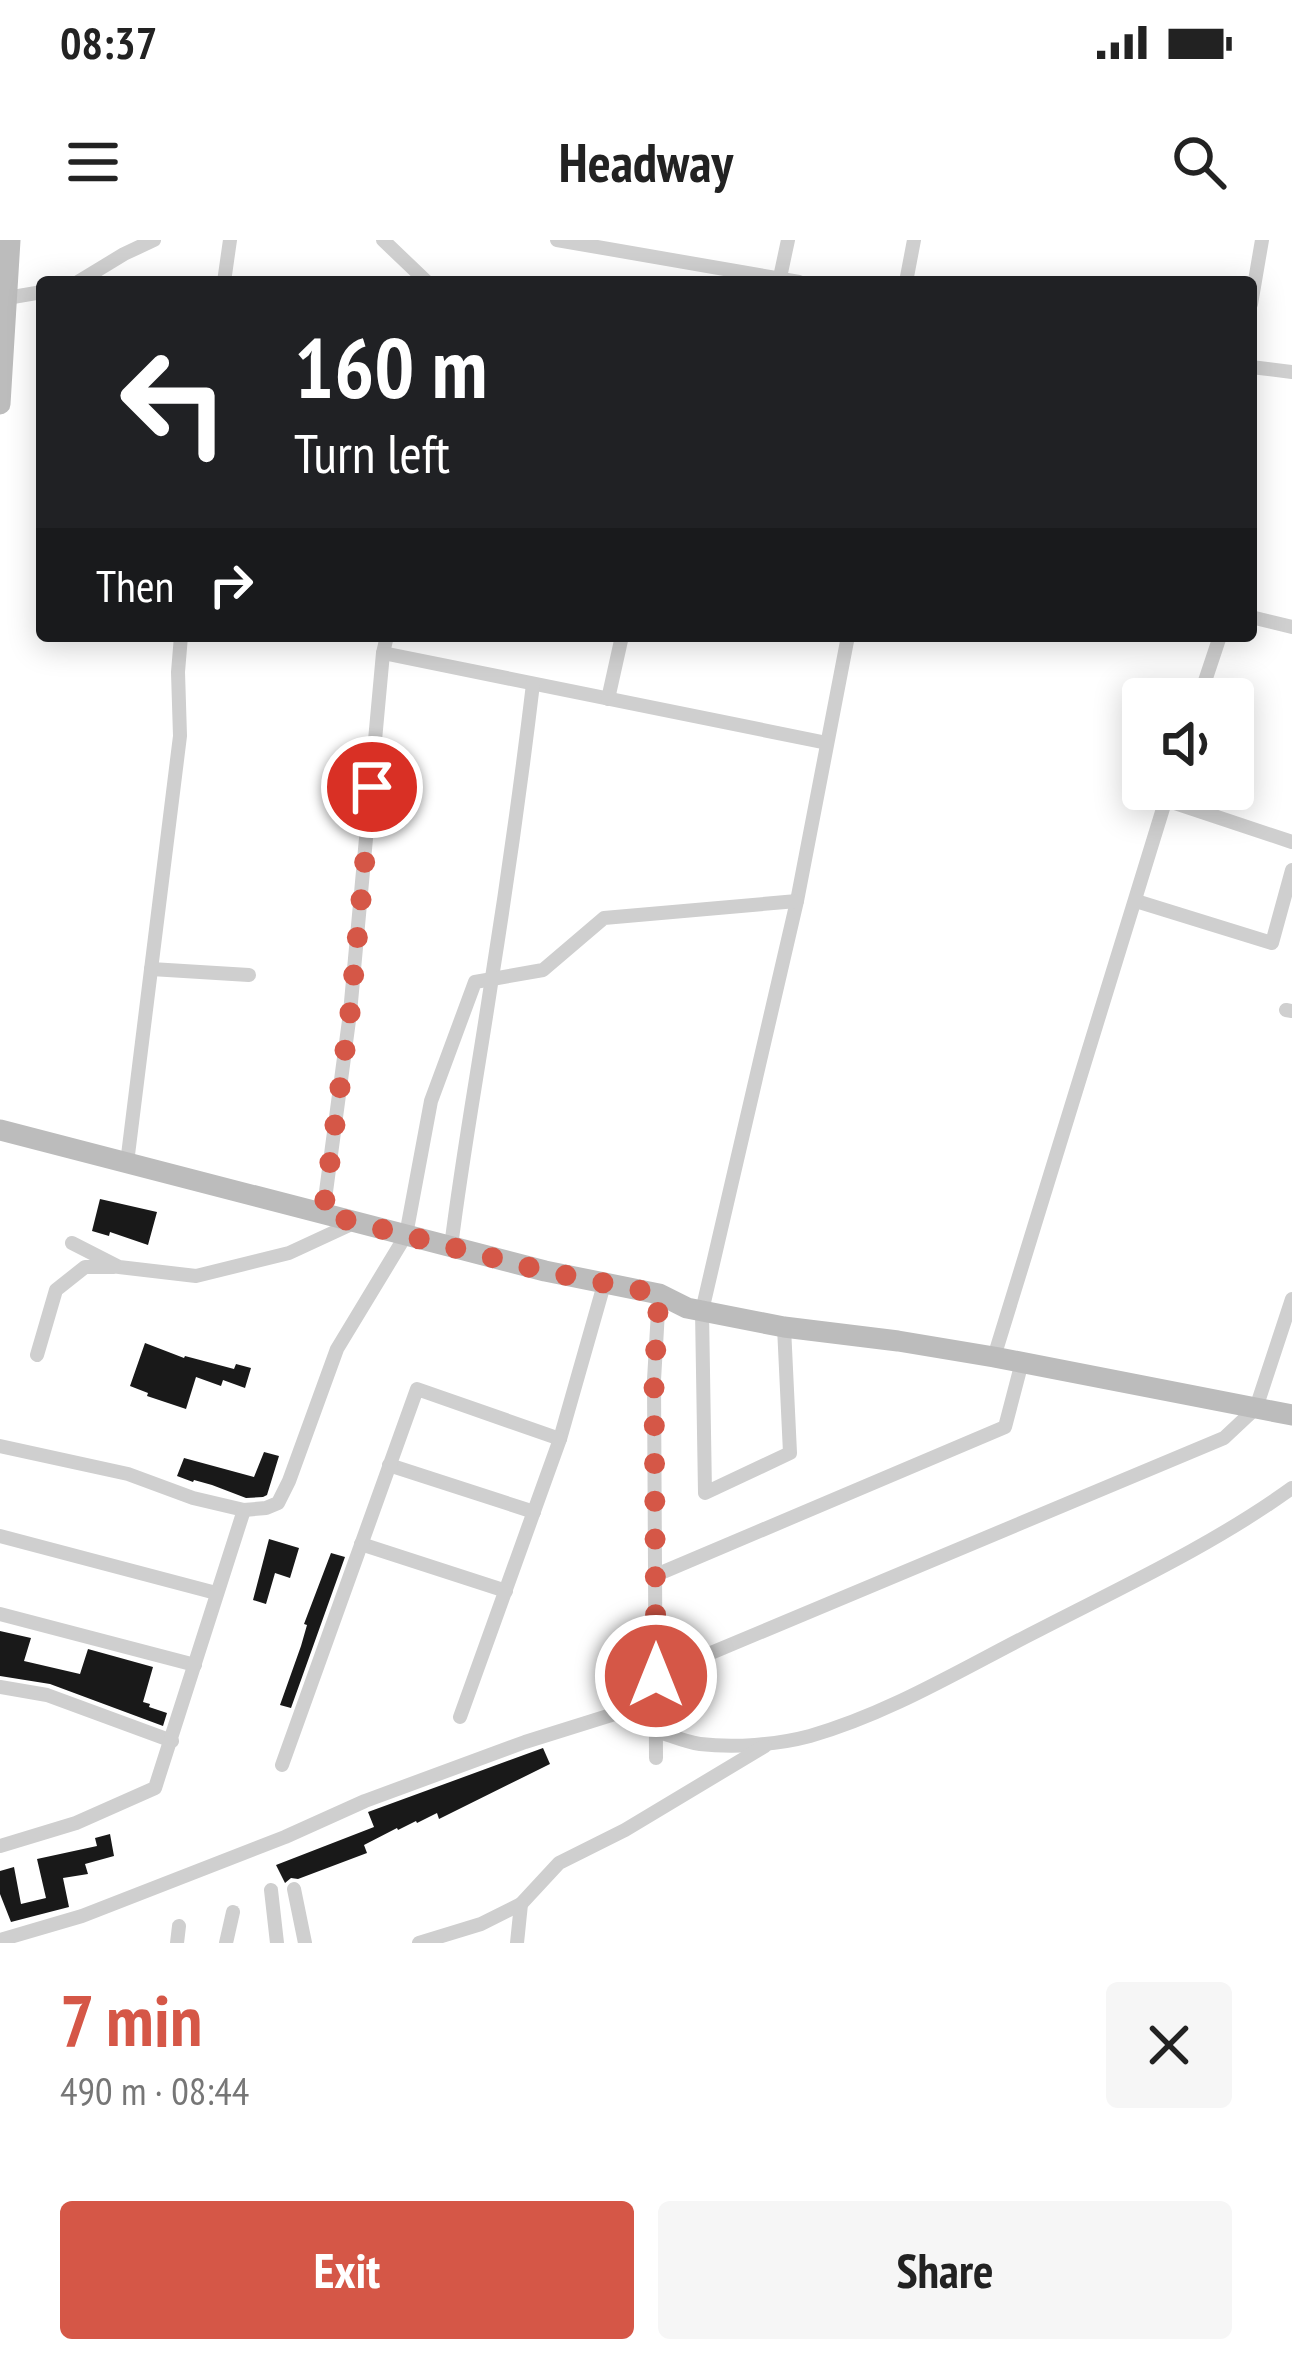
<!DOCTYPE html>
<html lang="en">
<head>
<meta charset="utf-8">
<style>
	:root { --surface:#fff; --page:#f6f6f6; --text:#222; --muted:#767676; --accent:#d55747 }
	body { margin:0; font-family:"PT Sans Narrow",sans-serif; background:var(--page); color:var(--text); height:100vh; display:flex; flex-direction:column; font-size:45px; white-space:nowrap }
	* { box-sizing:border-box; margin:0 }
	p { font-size:39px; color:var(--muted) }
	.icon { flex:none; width:66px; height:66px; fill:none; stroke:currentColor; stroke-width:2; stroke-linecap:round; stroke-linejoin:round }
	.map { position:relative; height:1703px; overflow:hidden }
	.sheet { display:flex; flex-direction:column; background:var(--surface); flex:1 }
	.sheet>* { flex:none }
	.top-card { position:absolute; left:36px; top:36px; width:1221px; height:366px; border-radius:12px; box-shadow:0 6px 30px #0003; background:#202124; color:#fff; overflow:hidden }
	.controls { position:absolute; left:1122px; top:438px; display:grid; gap:24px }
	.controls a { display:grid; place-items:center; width:132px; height:132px; border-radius:12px; background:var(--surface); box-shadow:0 6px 30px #0003; font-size:60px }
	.pin { position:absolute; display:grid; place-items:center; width:102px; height:102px; color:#fff; margin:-51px; border:6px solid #fff; border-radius:50%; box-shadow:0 3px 12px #0007 }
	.me { position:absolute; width:132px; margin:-66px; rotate:0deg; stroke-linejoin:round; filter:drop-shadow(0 0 9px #0008) }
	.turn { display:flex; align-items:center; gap:42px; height:252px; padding:0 60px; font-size:54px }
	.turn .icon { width:156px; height:156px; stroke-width:2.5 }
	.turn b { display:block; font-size:84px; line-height:102px }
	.then { display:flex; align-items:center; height:114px; padding:0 60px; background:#0003; gap:24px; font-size:45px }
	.round { display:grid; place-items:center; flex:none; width:126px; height:126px; border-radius:12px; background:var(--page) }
	.overview { display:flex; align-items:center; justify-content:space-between; height:204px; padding:0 60px }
	h1 { font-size:72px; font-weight:700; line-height:90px; color:var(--accent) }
	.primary-button { display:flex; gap:24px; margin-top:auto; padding:24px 60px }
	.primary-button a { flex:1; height:138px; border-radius:12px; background:var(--accent); color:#fff; font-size:48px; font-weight:700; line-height:138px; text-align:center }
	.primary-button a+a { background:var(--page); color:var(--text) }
	.status { display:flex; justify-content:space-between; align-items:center; height:84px; padding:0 60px; background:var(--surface); direction:ltr }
	.status svg { height:33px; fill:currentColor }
	header { display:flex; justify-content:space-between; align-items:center; height:156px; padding:0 60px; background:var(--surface); font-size:54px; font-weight:700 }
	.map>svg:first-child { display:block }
</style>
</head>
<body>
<div class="status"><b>08:37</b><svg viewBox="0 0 49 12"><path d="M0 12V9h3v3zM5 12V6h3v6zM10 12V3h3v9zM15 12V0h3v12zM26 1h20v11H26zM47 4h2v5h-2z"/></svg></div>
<header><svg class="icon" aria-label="menu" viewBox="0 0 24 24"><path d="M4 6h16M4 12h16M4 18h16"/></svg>Headway<svg class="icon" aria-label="search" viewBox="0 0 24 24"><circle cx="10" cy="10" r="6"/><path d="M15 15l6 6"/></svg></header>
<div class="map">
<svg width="1292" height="1703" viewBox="0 0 1292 1703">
	<rect width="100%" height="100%" fill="#fff"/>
	<g fill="#191919">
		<path d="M100,959l57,13 -9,33 -38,-13 -1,4 -17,-5z"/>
		<path d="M145,1103l39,15 1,-2 49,13 2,-5 15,4 -6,20 -22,-8 -2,6 -25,-9 -10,32 -39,-13 1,-3 -18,-7z"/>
		<path d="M264,1212l15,4 -12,39 -4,2 -17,1 -34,-13 -18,-5 -1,2 -16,-6 7,-18 70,19z"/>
		<path d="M269,1299l30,9 -9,30 -15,-5 -9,31 -13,-4z"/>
		<path d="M331,1313l14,4 -54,151 -11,-3 21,-59 6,-21 -3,-1z"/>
		<path d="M0,1391l31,7 -7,23 56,13 8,-25 65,18 -10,35 7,2 -1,3 18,6 -4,13 -113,-42 -50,-8z"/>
		<path d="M543,1508l7,16 -111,55 -2,-6 -20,10 -1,-2 -18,9 -1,-2 -33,17 3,8 -69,26 -7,-1 -6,5 -9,-18 98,-38 -6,-15z"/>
		<path d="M110,1594l4,22 -29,8 3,10 -25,4 6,29 -58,15 -11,-28v-23l14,-4 7,37 25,-6 -9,-39 60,-13 -2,-8z"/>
	</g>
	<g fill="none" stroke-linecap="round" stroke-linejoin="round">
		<g stroke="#cfcfcf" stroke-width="14">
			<path d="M383,0l44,42"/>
			<path d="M557,0l242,42"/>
			<path d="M78,42l46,-28 30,-14"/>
			<path d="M224,42l6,-42"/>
			<path d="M779,42l9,-42"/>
			<path d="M906,42l8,-42"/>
			<path d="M7,58l35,-6"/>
			<path d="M1251,64l11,-64"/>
			<path d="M1251,127l41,5"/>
			<path d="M1251,377l41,10"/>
			<path d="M383,413l444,90"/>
			<path d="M608,459l14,-63"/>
			<path d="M1199,459l21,-63"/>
			<path d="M1166,560l126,42"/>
			<path d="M1136,661l136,42 20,-73"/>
			<path d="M151,729l98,6"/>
			<path d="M1286,770l6,1"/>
			<path d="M127,923l53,-427 -2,-64 3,-36"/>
			<path d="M323,974l27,-201 33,-360 4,-17"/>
			<path d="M72,1003l47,24 77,9 93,-23 67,-31"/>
			<path d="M451,1007c11,-89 27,-176 40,-263 16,-100 30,-200 42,-300"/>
			<path d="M784,1087l6,126 -85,40 -3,-182 95,-410 51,-265"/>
			<path d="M37,1115l19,-65 29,-23h29"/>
			<path d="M994,1117l175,-568"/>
			<path d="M0,1206l128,28 65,24 51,12 22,-2 12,-5 11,-22 48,-132 69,-114 25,-134 44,-119 68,-12 61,-52 193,-17"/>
			<path d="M389,1225l145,47"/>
			<path d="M0,1296l216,57"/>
			<path d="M361,1304l145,47"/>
			<path d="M656,1335l349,-148 17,-65"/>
			<path d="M0,1374l195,51"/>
			<path d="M656,1436l568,-238 32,-30 36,-109"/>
			<path d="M0,1447l47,8 125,46"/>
			<path d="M460,1477l100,-278 45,-158"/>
			<path d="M656,1491c14,4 29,11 44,13 34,4 76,1 110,-8 80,-23 152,-67 225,-104 87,-45 178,-87 257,-144"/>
			<path d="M656,1518l-2,-378 5,-86"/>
			<path d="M282,1525l135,-376 143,50"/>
			<path d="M0,1606l76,-23 79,-35 89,-278"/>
			<path d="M294,1649l11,54"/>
			<path d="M271,1650l6,53"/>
			<path d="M0,1700l82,-24 203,-79 80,-36 160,-59 131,-41"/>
			<path d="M177,1703l2,-17"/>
			<path d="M226,1703l7,-31"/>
			<path d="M419,1703l62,-19 40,-20 38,-41 66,-33 140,-84"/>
			<path d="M517,1703l4,-39"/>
		</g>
		<g stroke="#bcbcbc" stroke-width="21">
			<path d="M0,164l10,-164"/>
			<path d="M0,890l545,141 114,23 28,14 97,19 114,14 96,16 298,58"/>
		</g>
	</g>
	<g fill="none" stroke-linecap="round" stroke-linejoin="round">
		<path stroke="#d55747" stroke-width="21" stroke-dasharray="0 37.8" d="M372,547l-22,226 -27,201 221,57 115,23 -5,86 2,296"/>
	</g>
</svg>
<div class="controls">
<a><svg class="icon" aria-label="sound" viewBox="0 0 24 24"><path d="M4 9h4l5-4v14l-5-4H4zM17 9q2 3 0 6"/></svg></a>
</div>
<div class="pin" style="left:372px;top:547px;background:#d93025"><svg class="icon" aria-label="arrive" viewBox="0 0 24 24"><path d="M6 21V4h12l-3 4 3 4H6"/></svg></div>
<svg class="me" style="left:656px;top:1436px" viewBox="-20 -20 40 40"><circle r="17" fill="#d55747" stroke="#fff" stroke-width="3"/><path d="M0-11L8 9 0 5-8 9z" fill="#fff"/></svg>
<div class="top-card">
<div class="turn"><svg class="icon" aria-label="left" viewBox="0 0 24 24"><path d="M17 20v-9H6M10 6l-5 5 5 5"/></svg><div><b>160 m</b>Turn left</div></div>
<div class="then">Then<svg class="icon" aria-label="right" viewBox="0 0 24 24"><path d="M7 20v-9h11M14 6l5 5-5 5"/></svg></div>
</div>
</div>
<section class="sheet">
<div class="overview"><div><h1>7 min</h1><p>490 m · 08:44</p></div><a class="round"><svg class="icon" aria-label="close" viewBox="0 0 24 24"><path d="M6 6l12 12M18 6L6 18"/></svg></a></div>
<div class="primary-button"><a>Exit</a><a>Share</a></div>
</section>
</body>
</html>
